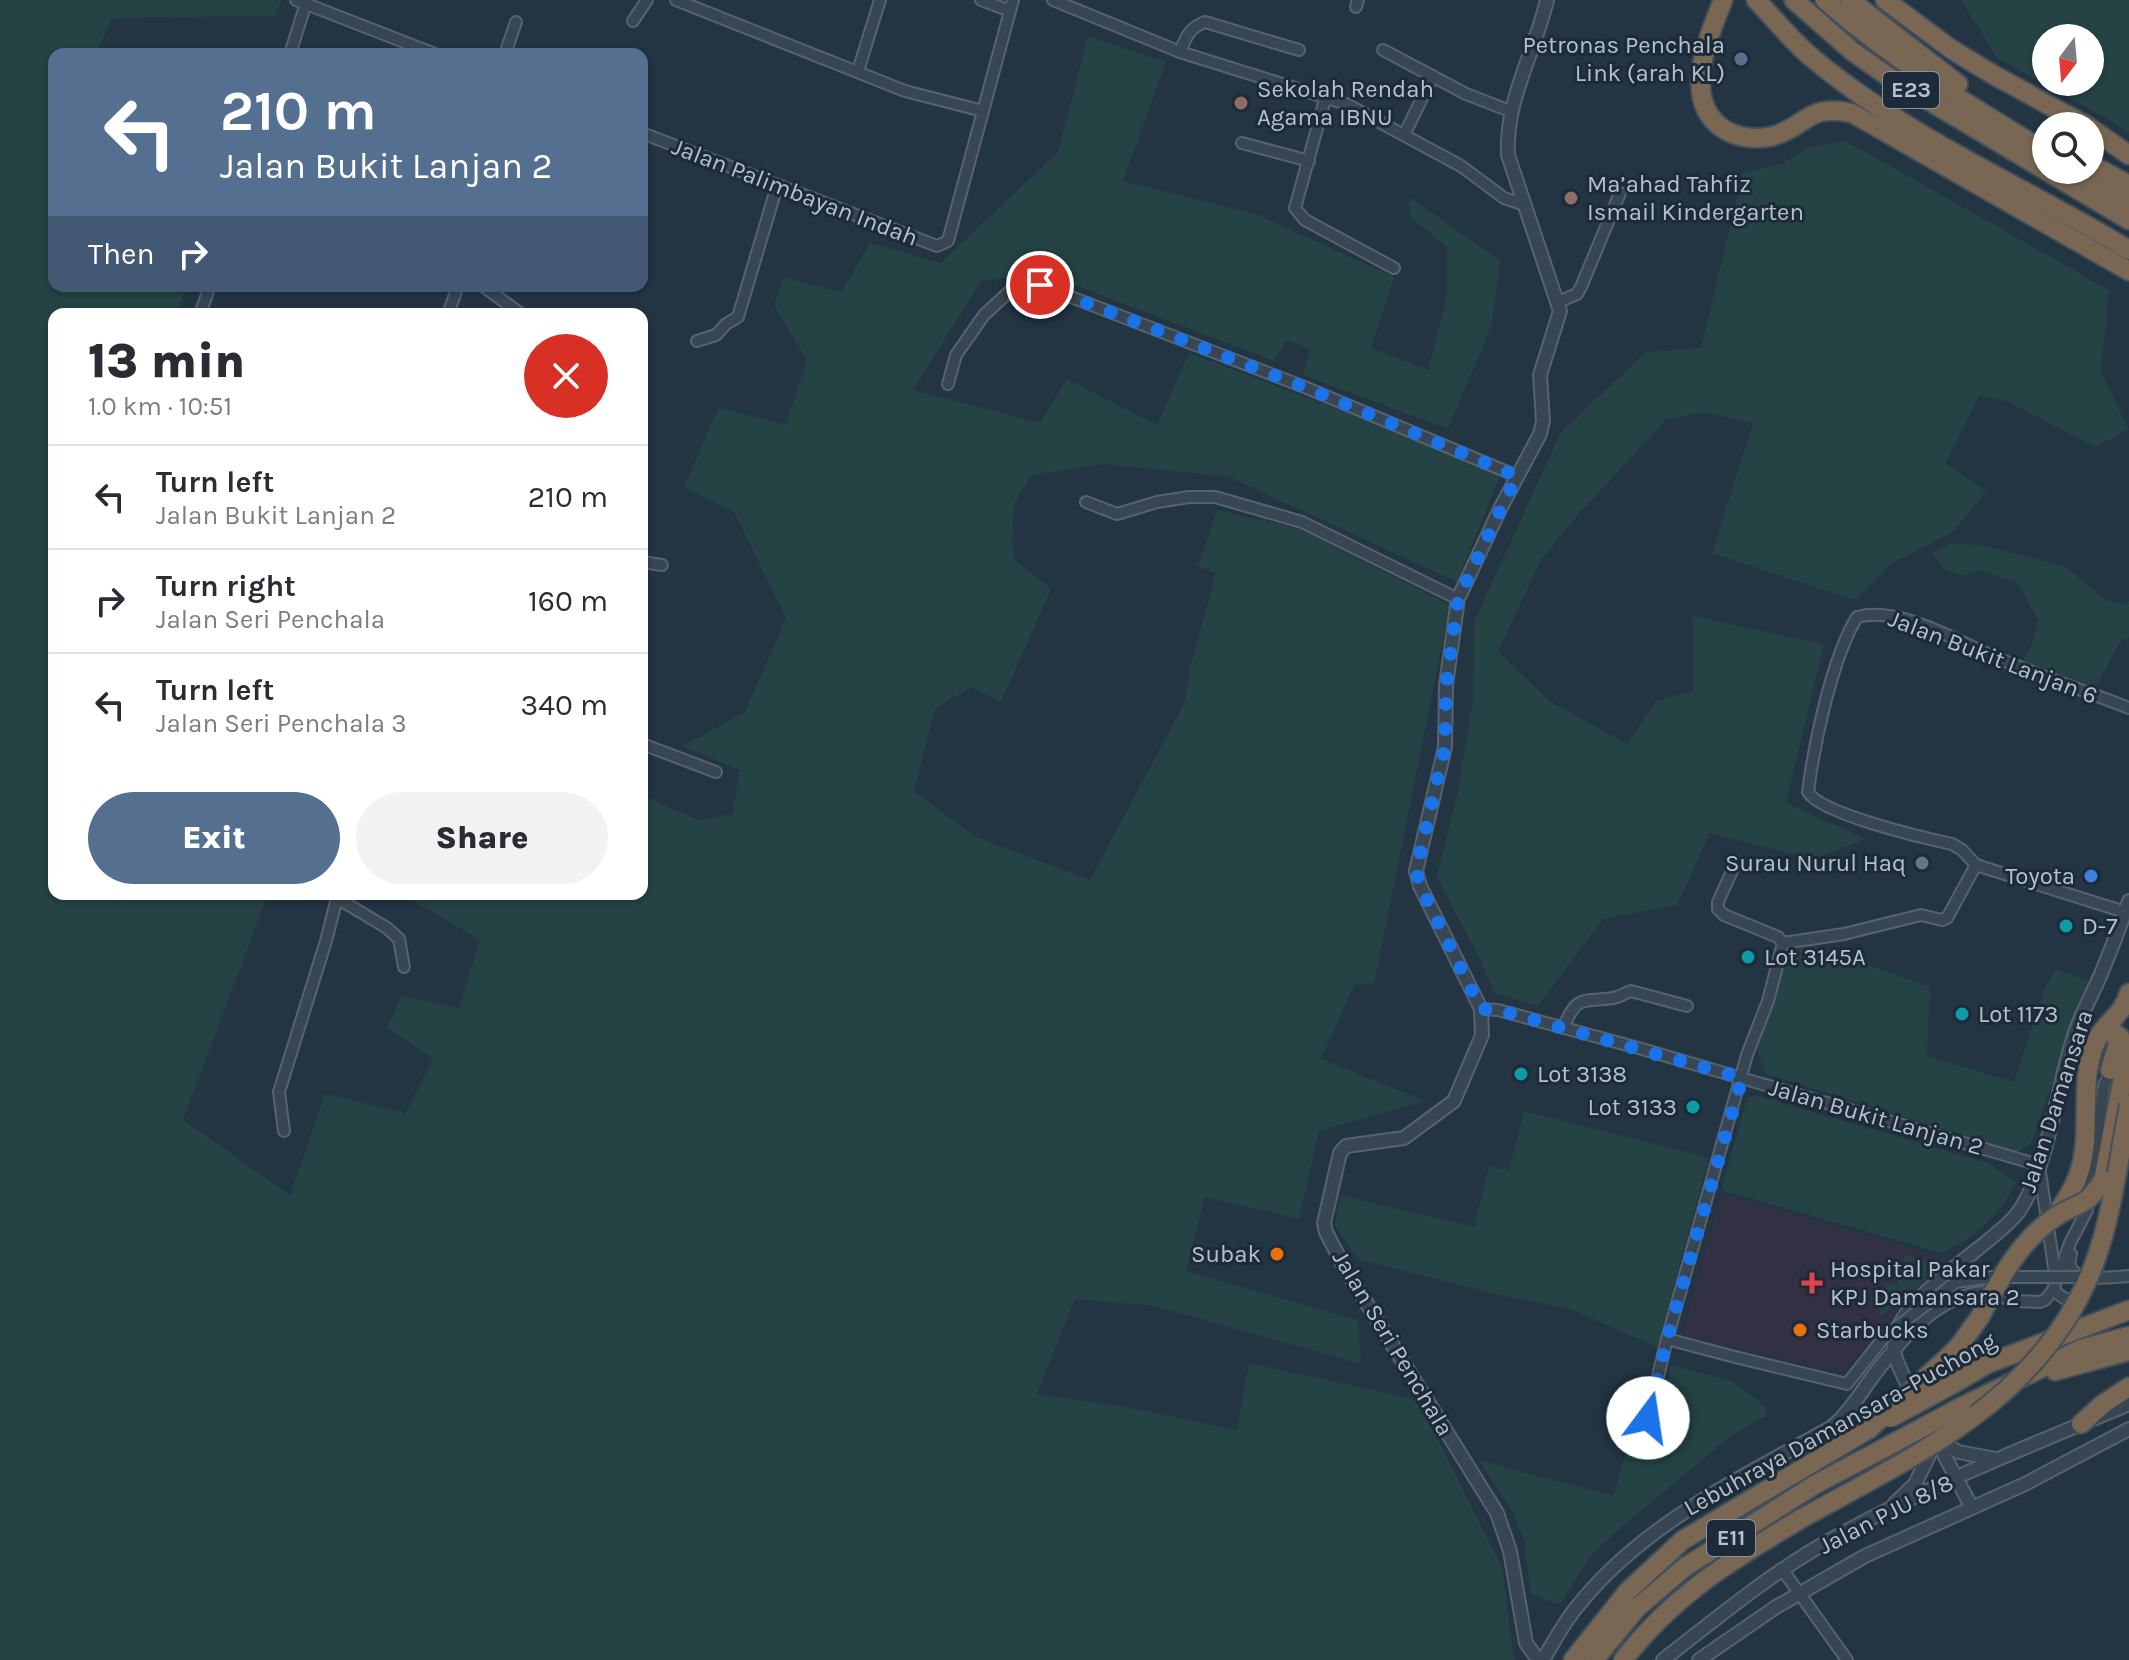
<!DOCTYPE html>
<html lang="en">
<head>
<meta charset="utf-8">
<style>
	:root { --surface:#fff; --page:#f2f2f3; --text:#2b2b33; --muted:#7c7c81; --line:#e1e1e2; --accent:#546f8f }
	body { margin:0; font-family:Karla,sans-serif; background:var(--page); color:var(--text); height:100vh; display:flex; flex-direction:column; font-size:30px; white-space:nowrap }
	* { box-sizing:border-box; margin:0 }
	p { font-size:26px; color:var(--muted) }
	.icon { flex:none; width:44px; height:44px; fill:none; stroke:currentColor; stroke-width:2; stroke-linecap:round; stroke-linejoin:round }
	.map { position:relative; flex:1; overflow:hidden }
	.drawer { position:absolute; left:48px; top:308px; width:600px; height:592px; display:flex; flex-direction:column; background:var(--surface); border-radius:16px; box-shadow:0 2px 6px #0004 }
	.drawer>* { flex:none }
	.guide { position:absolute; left:48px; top:48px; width:600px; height:244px; border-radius:16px; box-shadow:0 2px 6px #0004; background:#546f8f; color:#fff; overflow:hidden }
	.needle { width:52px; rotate:196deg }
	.fabs { position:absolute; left:2032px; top:24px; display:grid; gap:16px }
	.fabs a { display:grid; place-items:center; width:72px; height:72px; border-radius:50%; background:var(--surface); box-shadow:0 2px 6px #0004; font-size:40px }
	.pin { position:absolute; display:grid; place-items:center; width:68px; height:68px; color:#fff; margin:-34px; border:4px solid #fff; border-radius:50%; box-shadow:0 2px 8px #0007 }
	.me { position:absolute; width:88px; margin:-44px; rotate:14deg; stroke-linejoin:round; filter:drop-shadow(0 0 6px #0008) }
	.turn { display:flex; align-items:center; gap:28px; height:168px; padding:0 40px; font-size:36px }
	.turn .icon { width:104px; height:104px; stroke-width:2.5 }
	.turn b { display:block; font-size:56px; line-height:68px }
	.then { display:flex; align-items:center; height:76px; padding:0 40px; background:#0003; gap:16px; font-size:30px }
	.round { display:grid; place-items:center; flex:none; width:84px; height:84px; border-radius:42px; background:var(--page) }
	.summary { display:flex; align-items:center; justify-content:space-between; height:136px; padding:0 40px }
	h1 { font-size:48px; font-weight:800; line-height:60px }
	.button { display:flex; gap:16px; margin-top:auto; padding:16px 40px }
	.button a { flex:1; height:92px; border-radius:48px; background:var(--accent); color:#fff; font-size:32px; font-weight:800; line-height:92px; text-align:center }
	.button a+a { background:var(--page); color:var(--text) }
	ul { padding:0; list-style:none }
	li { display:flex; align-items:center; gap:24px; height:104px; padding:0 40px; border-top:2px solid var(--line) }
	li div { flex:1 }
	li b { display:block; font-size:30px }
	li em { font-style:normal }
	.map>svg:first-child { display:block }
</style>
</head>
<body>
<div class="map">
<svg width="2129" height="1660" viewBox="0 0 2129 1660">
	<rect width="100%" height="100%" fill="#233443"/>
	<path fill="#313143" d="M1721,1193l231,67 -51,46 -59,67 -159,-38z"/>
	<g fill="#254344" fill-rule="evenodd">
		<path d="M0,0h282l-7,16 -163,2 -16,36h-42v232h133l-11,28h-122v580h214l-85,226 107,75 35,-101 81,19 27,-54 -46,-32 15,-31 57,12 21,-68 -78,-46h240v-94l4,-3 52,23 35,-6 6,-44 -57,-24 63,-34 41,-94 -52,-106 -50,-25 34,-79 68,17 21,-65 -33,-55 10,-28 57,15 29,-49 70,20 118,-111 30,-116 78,26 -43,119 135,34 136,62 -23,71 57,22 19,-74v-49l-37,-30 -1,-20 91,63 -8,64 -44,105 -145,-54 7,-26 -23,-9 -13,21 -231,-88 -62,8 -68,109 127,33 27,-44 90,46 32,-72 313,118 -45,111 -228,-105 -125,-13 -73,11 -17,30 -2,34 3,21 36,29 -50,113 -30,-15 -36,22 -21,82 62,46 114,43 94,-176 6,-36 26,-95 -18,-7 19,-56 80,18 153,77 -76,378 -20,2 -33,74 104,42 -106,30 -20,88 -94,-22 -19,74 172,49 3,44 -206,-58 -80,-7 -38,95 84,12 116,24 12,-67 169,37 84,167 12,93h-1514z"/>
		<path d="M1961,0h168v133l-18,-12 -114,-63zM2046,38h44v44h-44z"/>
		<path d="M1846,141l263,149 -8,81 28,59 -34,17 -91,-47 -25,-4 -33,67 40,29 -32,39 -64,34 -35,35 -143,-47 41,-130 -51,-11 -36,8 -92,99 -33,41 -43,92 52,49 77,43 29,-43 37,-10 -1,-75 132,28 -38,159 80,36 -52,20 -104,-26 -33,72 -74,14 -65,87 -44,-13 -14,-34 -43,-82 21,-87 15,-90 1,-78 87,-190 85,-80 55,-4 42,-175 38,-9 29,-17z"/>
		<path d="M1952,543l34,3 78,20 41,33 16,5 8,-3v36l-10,6 -23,44 -73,-26 9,-17 6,-24 -20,-37 -39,-13 -17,6 -18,-7 -12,-16z"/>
		<path d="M1812,945l118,42 -3,69 87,26 31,-94 11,-19 33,12 -58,162 -14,9 -251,-78 -9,-23 30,-100z"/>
		<path d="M1755,1095l233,68 28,19c-15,33 -42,57 -75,71l-220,-63 26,-91z"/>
		<path d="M1524,1111l185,47 -52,189 -87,-38 -71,-14 -141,-36 -23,-33 5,-31 134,32 15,-61 20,4z"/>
		<path d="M1906,1255l37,9 -65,55 8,-36 11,3z"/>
		<path d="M1671,1365l61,16 35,27 -2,8 -38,23 -109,91 -27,26 -32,49 -29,-12 -5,-51 -13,-31 -33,-51 134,36 13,-44 25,7z"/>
	</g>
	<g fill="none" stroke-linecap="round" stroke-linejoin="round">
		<defs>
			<g id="minor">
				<path d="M296,0l139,54"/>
				<path d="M676,0l229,91 78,20"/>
				<path d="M981,0l29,11"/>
				<path d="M1053,0l127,52 166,52 115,62 43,32 21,7"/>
				<path d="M1356,7l2,-7"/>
				<path d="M633,21l14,-21"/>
				<path d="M1383,50l83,44 44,17"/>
				<path d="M1180,52c6,-15 9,-24 25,-30l94,28"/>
				<path d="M290,54l17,-54"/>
				<path d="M505,54l11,-32"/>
				<path d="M858,71l22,-71"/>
				<path d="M1326,96l-31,112 10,12 89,48"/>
				<path d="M642,133l295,113 11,-5 65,-241"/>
				<path d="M1404,135l29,-59"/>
				<path d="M1242,143l67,18"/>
				<path d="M483,286l38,28"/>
				<path d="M1558,302l19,-8 4,-7 39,-94"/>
				<path d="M200,314l10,-28"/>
				<path d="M448,314l10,-28"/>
				<path d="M697,341l19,-6 10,-11 12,-7 39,-131"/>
				<path d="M948,384l8,-29 28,-40 26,-24 30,-6 262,101 215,90"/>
				<path d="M1086,502l31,12 40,-12 32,-5h26l21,6 66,19 156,77"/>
				<path d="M642,562l20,3"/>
				<path d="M642,744l74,28"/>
				<path d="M1736,862l-18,40v7l6,6 54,22 5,6"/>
				<path d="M337,898l50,30 12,11 5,28"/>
				<path d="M2125,912l-149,-47 -14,-15 -10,-6c-28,-6 -131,-30 -144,-52 6,-48 24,-134 49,-175 44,-12 104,27 145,43 42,17 85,32 127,48"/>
				<path d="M1783,943l61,-9 77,-19 21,5 5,-2 29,-53"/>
				<path d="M1481,1009l17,1 144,39 397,116 17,116"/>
				<path d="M1563,1028c15,-35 19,-25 50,-30 6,-1 12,-5 18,-7l56,15"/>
				<path d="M284,1131l-5,-39 47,-151 12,-47"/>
				<path d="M2071,1254c-10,32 38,23 58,22"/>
				<path d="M2053,1290l12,9h15"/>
				<path d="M2002,1297l15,4 22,1 6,-2 8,-10 17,-47 17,-33 17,-124 8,-19"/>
				<path d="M1667,1339l68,18"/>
				<path d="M1894,1351c23,-27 50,-54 87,-59"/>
				<path d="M1648,1418l19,-79 80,-284 21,-54 15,-58"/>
				<path d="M1782,1569l65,91"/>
			</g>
			<g id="tertiary">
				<path d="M1907,1384c-4,-10 -12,-23 -13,-34 -7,-47 93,-100 122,-135 30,-37 42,-132 58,-179 7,-23 20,-44 29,-67 9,-22 18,-45 26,-68"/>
				<path d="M1931,1430l41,78"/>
				<path d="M1939,1441l19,11 38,7"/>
				<path d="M1895,1503l20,-19 20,-41"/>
				<path d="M1538,1660l-12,-17 -16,-92 -13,-38 -153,-246 -18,-35 -2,-9 16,-70 6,-7 58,-8 50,-37 28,-66 -1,-26 -61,-123 -4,-15 29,-124 1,-62 12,-86 42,-90 40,-75 3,-13 -3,-46 20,-64 -52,-156c-3,-55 27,-103 39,-155"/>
				<path d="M1543,1660c10,-17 20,-36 33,-52 66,-84 165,-130 256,-181 25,-21 38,-53 62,-76"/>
				<path d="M1663,1660c53,-41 104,-84 162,-117 97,-55 202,-96 304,-139"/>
				<path d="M1699,1660l77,-53 89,-51 160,-72 104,-55"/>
			</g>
			<g id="motorway">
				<path d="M1723,0c-15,38 -43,102 2,130 14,8 32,10 48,6 37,-11 32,-32 79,-23l277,158"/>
				<path d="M1756,0c20,20 38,44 60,61 94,78 209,126 313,189"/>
				<path d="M1794,0l58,51 37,26 240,143"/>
				<path d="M1825,0c68,60 144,105 221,152"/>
				<path d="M1850,0l108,84"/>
				<path d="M1885,0l66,49 41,25 95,52"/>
				<path d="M2090,128l39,27"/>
				<path d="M2090,164l39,21"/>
				<path d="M2077,170l52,31"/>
				<path d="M2100,1034l11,-3 9,6 -10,33"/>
				<path d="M2103,1180l26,-134"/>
				<path d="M2055,1217c9,-14 19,-28 24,-44 14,-41 -1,-89 16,-129 7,-20 29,-29 34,-51"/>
				<path d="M1946,1359l13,-13 21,-29"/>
				<path d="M2055,1371l74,-20"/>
				<path d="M1953,1384l34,-20 142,-54"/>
				<path d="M1961,1407l120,-58 48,-13"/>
				<path d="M2081,1424l22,-20 26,-17"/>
				<path d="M1573,1660l55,-69 55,-51 186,-111"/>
				<path d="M1594,1660l43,-52 48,-41 131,-83 74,-39"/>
				<path d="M1623,1660c52,-67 109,-100 179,-142"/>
			</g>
		</defs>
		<use href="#minor" stroke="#56636f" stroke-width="14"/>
		<use href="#tertiary" stroke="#56636f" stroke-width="16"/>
		<use href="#motorway" stroke="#43505c" stroke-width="22"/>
		<use href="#minor" stroke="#384552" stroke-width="10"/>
		<use href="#tertiary" stroke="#384552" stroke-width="12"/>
		<use href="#motorway" stroke="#796754" stroke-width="18"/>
		<defs>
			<path id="minor-bridge" d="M1735,1357l112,27 38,-48 71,-54 35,-5h90"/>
			<g id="motorway-bridge">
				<path d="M1980,1317c19,-36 39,-76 75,-100 24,-16 30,-8 48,-37"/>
				<path d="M1890,1418l63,-34"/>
				<path d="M1869,1429l77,-70"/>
				<path d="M1890,1445l71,-38"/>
				<path d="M1802,1518c118,-65 245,-122 294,-259 17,-49 23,-103 33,-154"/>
			</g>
		</defs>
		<use href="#minor-bridge" stroke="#56636f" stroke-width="14" stroke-linecap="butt"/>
		<use href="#motorway-bridge" stroke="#43505c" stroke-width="22" stroke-linecap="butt"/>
		<use href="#minor-bridge" stroke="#384552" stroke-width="10"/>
		<use href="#motorway-bridge" stroke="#796754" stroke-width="18"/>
	</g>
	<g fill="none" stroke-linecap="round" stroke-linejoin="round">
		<path stroke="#1a73e8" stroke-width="14" stroke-dasharray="0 25.2" d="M1040,285l262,101 215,90 -59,123 -12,86 -1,62 -29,124 4,15 61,123 17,1 244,68 -75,261 -19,79"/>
	</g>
	<circle fill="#5c6f8a" stroke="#1d2a38" stroke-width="3" cx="1741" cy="59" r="8"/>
	<g fill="#8d6e63" stroke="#1d2a38" stroke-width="3">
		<circle cx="1241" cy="103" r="8"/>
		<circle cx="1571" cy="198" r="8"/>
	</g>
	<circle fill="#6b7280" stroke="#1d2a38" stroke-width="3" cx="1922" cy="863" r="8"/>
	<circle fill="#3f7fe0" stroke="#1d2a38" stroke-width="3" cx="2091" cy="876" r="8"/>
	<g fill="#0f9aa8" stroke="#1d2a38" stroke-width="3">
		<circle cx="2066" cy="926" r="8"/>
		<circle cx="1748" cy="957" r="8"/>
		<circle cx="1962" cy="1014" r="8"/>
		<circle cx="1521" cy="1074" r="8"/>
		<circle cx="1693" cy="1107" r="8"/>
	</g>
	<g fill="#e8710a" stroke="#1d2a38" stroke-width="3">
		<circle cx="1277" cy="1254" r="8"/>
		<circle cx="1800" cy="1330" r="8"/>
	</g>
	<path fill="#e0444e" stroke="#1d2a38" stroke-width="3" d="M1808 1271h8v8h8v8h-8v8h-8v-8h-8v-8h8z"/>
	<g text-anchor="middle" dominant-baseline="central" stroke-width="6" stroke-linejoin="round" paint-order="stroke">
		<g fill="#1d2a38" stroke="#8793a0" stroke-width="2">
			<rect x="1883" y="72" width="56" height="36" rx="6"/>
			<rect x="1707" y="1520" width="48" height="36" rx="6"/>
		</g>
		<g font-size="22" font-weight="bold" fill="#b5c0cc">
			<text x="1911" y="90">E23</text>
			<text x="1731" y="1538">E11</text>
		</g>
		<g font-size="24" fill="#b5c0cc" stroke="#1d2a38" text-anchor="start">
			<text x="1725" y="45" text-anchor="end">Petronas Penchala<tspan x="1725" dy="28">Link (arah KL)</tspan></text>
			<text x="1257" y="89">Sekolah Rendah<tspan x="1257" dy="28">Agama IBNU</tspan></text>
			<text x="1587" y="184">Ma’ahad Tahfiz<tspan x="1587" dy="28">Ismail Kindergarten</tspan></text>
			<text x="1906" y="863" text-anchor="end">Surau Nurul Haq</text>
			<text x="2075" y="876" text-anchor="end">Toyota</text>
			<text x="2082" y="926">D-7</text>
			<text x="1764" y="957">Lot 3145A</text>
			<text x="1978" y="1014">Lot 1173</text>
			<text x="1537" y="1074">Lot 3138</text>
			<text x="1677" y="1107" text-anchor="end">Lot 3133</text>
			<text x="1261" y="1254" text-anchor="end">Subak</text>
			<text x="1830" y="1269">Hospital Pakar<tspan x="1830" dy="28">KPJ Damansara 2</tspan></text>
			<text x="1816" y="1330">Starbucks</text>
		</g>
		<g font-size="24" fill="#b5c0cc" stroke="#1d2a38">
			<text transform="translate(795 192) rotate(21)">Jalan Palimbayan Indah</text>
			<text transform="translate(1993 657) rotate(21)">Jalan Bukit Lanjan 6</text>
			<text transform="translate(2056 1101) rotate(-72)">Jalan Damansara</text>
			<text transform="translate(1876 1117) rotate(16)">Jalan Bukit Lanjan 2</text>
			<text transform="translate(1393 1343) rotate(59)">Jalan Seri Penchala</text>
			<text transform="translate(1840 1424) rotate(-29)">Lebuhraya Damansara–Puchong</text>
			<text transform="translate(1886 1514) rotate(-27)">Jalan PJU 8/8</text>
		</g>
	</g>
</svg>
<div class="fabs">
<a><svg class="needle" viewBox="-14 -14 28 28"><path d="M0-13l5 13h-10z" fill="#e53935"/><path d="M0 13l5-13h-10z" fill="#7c7c81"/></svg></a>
<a><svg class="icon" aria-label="search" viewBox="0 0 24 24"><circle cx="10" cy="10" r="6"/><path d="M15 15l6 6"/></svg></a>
</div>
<div class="pin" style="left:1040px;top:285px;background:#d93025"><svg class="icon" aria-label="arrive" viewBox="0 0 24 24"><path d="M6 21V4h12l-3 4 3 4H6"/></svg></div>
<svg class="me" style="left:1648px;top:1418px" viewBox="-20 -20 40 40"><circle r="19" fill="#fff"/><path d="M0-13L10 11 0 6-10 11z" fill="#1a73e8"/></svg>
<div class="guide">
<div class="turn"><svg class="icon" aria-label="left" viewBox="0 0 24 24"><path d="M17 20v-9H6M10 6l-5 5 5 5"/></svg><div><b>210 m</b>Jalan Bukit Lanjan 2</div></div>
<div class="then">Then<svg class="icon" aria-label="right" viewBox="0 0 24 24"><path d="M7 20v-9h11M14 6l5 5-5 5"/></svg></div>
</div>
<section class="drawer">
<div class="summary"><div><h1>13 min</h1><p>1.0 km · 10:51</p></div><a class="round" style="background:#d93025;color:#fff"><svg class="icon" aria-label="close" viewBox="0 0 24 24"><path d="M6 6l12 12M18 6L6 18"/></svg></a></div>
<ul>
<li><svg class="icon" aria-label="left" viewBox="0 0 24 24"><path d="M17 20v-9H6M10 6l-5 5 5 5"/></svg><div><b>Turn left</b><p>Jalan Bukit Lanjan 2</p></div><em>210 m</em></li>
<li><svg class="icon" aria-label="right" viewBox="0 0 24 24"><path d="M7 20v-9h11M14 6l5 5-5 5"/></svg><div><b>Turn right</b><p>Jalan Seri Penchala</p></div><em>160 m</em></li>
<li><svg class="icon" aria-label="left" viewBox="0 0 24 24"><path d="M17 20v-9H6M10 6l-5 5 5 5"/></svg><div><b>Turn left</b><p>Jalan Seri Penchala 3</p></div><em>340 m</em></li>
</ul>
<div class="button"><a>Exit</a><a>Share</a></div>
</section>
</div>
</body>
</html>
